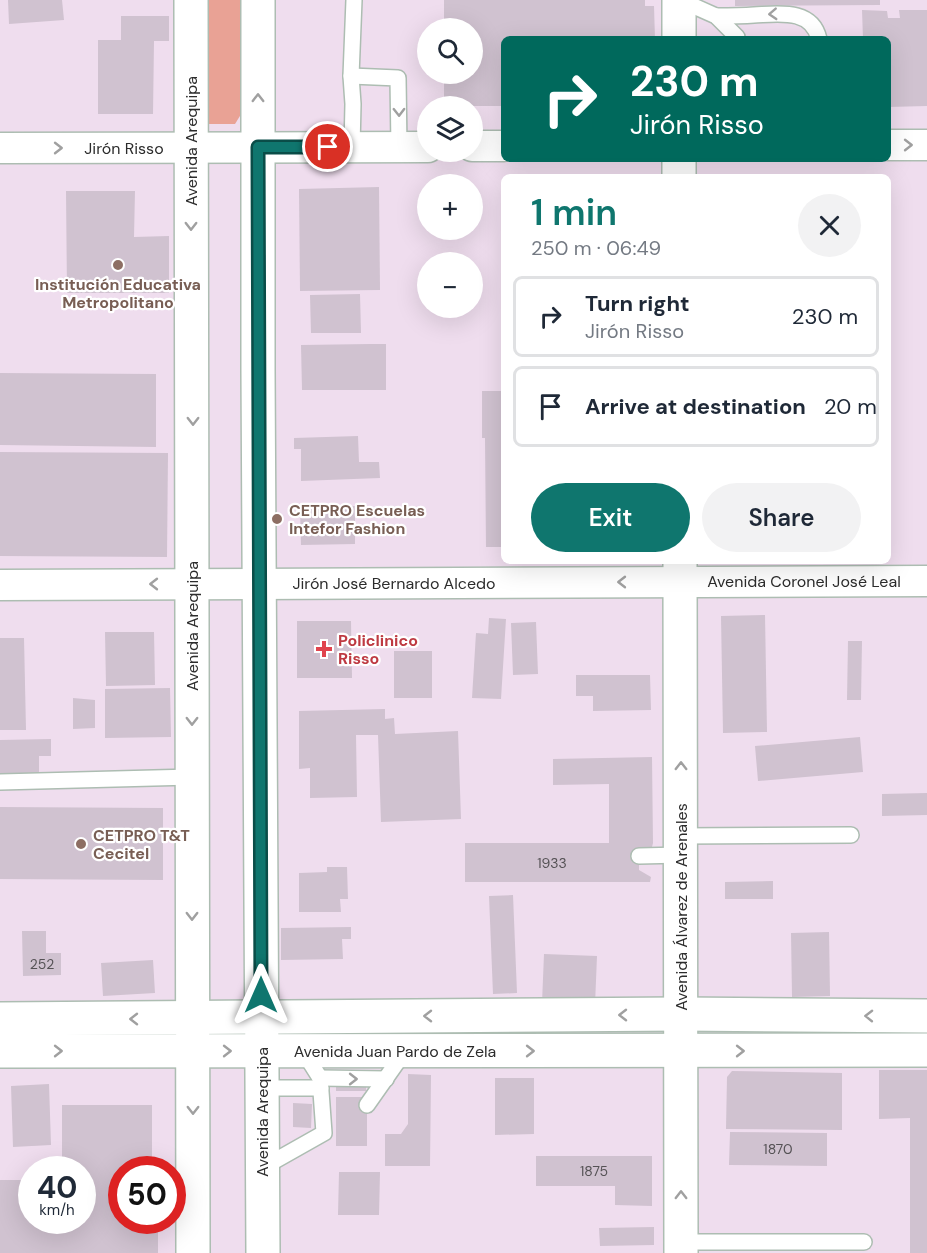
<!DOCTYPE html>
<html lang="en">
<head>
<meta charset="utf-8">
<style>
	:root { --surface:#fff; --page:#f2f2f3; --text:#1f2937; --muted:#747a83; --line:#e0e1e3; --accent:#0f766e }
	body { margin:0; font-family:"DM Sans",sans-serif; background:var(--page); color:var(--text); height:100vh; display:flex; flex-direction:column; font-size:22px; white-space:nowrap }
	* { box-sizing:border-box; margin:0 }
	p { font-size:20px; color:var(--muted) }
	.icon { flex:none; width:33px; height:33px; fill:none; stroke:currentColor; stroke-width:2; stroke-linecap:round; stroke-linejoin:round }
	.map { position:relative; flex:1; overflow:hidden }
	.details { position:absolute; left:501px; top:174px; width:390px; height:390px; display:flex; flex-direction:column; background:var(--surface); border-radius:9px; box-shadow:0 6px 24px #0002 }
	.details>* { flex:none }
	.top-card { position:absolute; left:501px; top:36px; width:390px; height:126px; border-radius:9px; box-shadow:0 6px 24px #0002; background:#00695c; color:#fff; overflow:hidden }
	.fabs { position:absolute; left:417px; top:18px; display:grid; gap:12px }
	.fabs a { display:grid; place-items:center; width:66px; height:66px; border-radius:50%; background:var(--surface); box-shadow:0 6px 24px #0002; font-size:30px }
	.speed { position:absolute; left:18px; top:1156px; display:flex; gap:12px; font-size:30px; font-weight:700; text-align:center }
	.speed>* { display:grid; place-content:center; width:78px; height:78px; border-radius:50%; background:var(--surface); box-shadow:0 6px 24px #0002; line-height:1 }
	.speed small { font-size:15px; font-weight:400 }
	.speed .limit { border:9px solid #d22; background:#fff; color:#111 }
	.pin { position:absolute; display:grid; place-items:center; width:51px; height:51px; color:#fff; margin:-26px; border:3px solid #fff; border-radius:50%; box-shadow:0 2px 6px #0007 }
	.me { position:absolute; width:66px; margin:-33px; rotate:0deg; stroke-linejoin:round; filter:drop-shadow(0 0 4px #0008) }
	.turn { display:flex; align-items:center; gap:21px; height:126px; padding:0 30px; font-size:27px }
	.turn .icon { width:78px; height:78px; stroke-width:2.5 }
	.turn b { display:block; font-size:42px; line-height:51px }
	.round { display:grid; place-items:center; flex:none; width:63px; height:63px; border-radius:32px; background:var(--page) }
	.summary { display:flex; align-items:center; justify-content:space-between; height:102px; padding:0 30px }
	h1 { font-size:36px; font-weight:600; line-height:45px; color:var(--accent) }
	.action { display:flex; gap:12px; margin-top:auto; padding:12px 30px }
	.action a { flex:1; height:69px; border-radius:36px; background:var(--accent); color:#fff; font-size:24px; font-weight:600; line-height:69px; text-align:center }
	.action a+a { background:var(--page); color:var(--text) }
	ul { padding:0; list-style:none }
	li { display:flex; align-items:center; gap:18px; height:81px; margin:0 12px 9px; padding:0 18px; border:3px solid var(--line); border-radius:9px }
	li div { flex:1 }
	li b { display:block; font-size:22px }
	li em { font-style:normal }
	.map>svg:first-child { display:block }
</style>
</head>
<body>
<div class="map">
<svg width="927" height="1253" viewBox="0 0 927 1253">
	<rect width="100%" height="100%" fill="#efddee"/>
	<path fill="#e9a295" d="M203,0h40v111l-8,13h-26l-7,-13z"/>
	<g fill="#d0c2d0">
		<path d="M8,0h54l2,20 -55,4z"/>
		<path d="M444,0h201v6h9l1,33h-151v67h-60v-32h28v-46h-28z"/>
		<path d="M735,0h145v5l-145,1z"/>
		<path d="M862,10l25,1 1,7h12l-1,-8h28v96l-39,1v-68h-25z"/>
		<path d="M121,16h48v25h-15l-1,73h-55v-74h23z"/>
		<path d="M768,36v3h-45l-1,-2z"/>
		<path d="M379,187l1,103 -80,1 -1,-102z"/>
		<path d="M66,191h69l-1,46 35,-1v57h-102z"/>
		<path d="M360,294l1,39h-50l-1,-38z"/>
		<path d="M370,344h16v46h-84l-1,-45z"/>
		<path d="M0,373l156,1v73l-156,-2z"/>
		<path d="M482,391h22v156h-18l-1,-109h-3z"/>
		<path d="M358,436l1,26h20l1,16 -79,3v-32h-7v-11z"/>
		<path d="M0,452l168,1 -1,104 -167,-1z"/>
		<path d="M355,506v38l-54,1 -1,-38z"/>
		<path d="M765,615l2,117 -44,1 -2,-117z"/>
		<path d="M489,618l17,1 -5,80 -29,-1 4,-65 12,1z"/>
		<path d="M297,621h54l1,57h-55z"/>
		<path d="M536,622l2,52 -25,1 -2,-52z"/>
		<path d="M105,632h49l1,53 -49,1z"/>
		<path d="M0,638h24l2,92h-26z"/>
		<path d="M848,641h14l-1,59h-14z"/>
		<rect x="394" y="651" width="38" height="47"/>
		<path d="M576,675h74l1,35 -58,1v-15h-17z"/>
		<path d="M170,688l1,49 -66,1v-49z"/>
		<path d="M73,698l22,2v28l-22,1z"/>
		<path d="M385,709v10l9,-1 1,16 63,-3 3,88 -80,3 -3,-87h-22l1,62 -47,1v-30l-11,1v-58z"/>
		<path d="M860,737l3,35 -105,9 -3,-35z"/>
		<path d="M51,739v17h-12v20l-39,1v-37z"/>
		<path d="M652,757l1,86 -1,4 -13,5v18l12,7 -1,5h-185v-39h144v-59l-56,1v-26z"/>
		<path d="M927,793v22l-45,1v-22z"/>
		<path d="M0,807l163,1v72l-163,-1z"/>
		<path d="M327,867h20l1,32h-8l1,13h-42v-39l28,-1z"/>
		<path d="M773,881v18h-48v-17z"/>
		<path d="M513,895l4,98 -24,1 -4,-98z"/>
		<path d="M351,927v12h-9l1,20 -62,1v-32z"/>
		<path d="M22,931h24v22h15v22l-38,1z"/>
		<path d="M829,932l1,64 -38,1 -1,-64z"/>
		<path d="M544,954l53,2 -2,49 -53,-2z"/>
		<path d="M153,960l2,33 -52,3 -2,-33z"/>
		<path d="M879,1070h48v183h-17v-135l-31,1z"/>
		<path d="M732,1071l110,2v57l-116,-1 1,-52z"/>
		<rect x="336" y="1073" width="30" height="18"/>
		<path d="M408,1074l23,1 -1,91h-45v-32h16l7,-10z"/>
		<path d="M495,1078h39v56l-39,1z"/>
		<path d="M49,1084l2,61 -38,2 -2,-61z"/>
		<rect x="336" y="1097" width="31" height="49"/>
		<path d="M293,1103l19,1 -1,24 -18,-1z"/>
		<path d="M62,1105h90v65h-30v51h36v32h-158v-73h32v41h50v-51h-20z"/>
		<path d="M730,1132l97,1v33l-98,-1z"/>
		<path d="M536,1156h116v50l-37,-1v-19h-79z"/>
		<path d="M339,1172h41l-1,43h-41z"/>
		<path d="M654,1227v18l-54,1 -1,-18z"/>
	</g>
	<g fill="none" stroke-linecap="round" stroke-linejoin="round">
		<defs>
			<g id="lane">
				<path d="M680,0l36,16 21,21"/>
				<path d="M716,16c13,0 25,0 38,-1 24,-1 58,-7 65,24"/>
				<path d="M351,76l47,2 1,69"/>
				<path d="M352,147l1,-43 -2,-28 3,-76"/>
				<path d="M0,782l192,-5"/>
				<path d="M681,836l170,-1"/>
				<path d="M639,856l42,-1"/>
				<path d="M320,1078l66,1"/>
				<path d="M262,1088h59"/>
				<path d="M367,1105l38,-54"/>
				<path d="M262,1168l62,-35 -4,-55 -17,-27"/>
				<path d="M681,1242h183"/>
			</g>
			<g id="street">
				<path d="M888,145h39"/>
				<path d="M472,146h32"/>
				<path d="M0,148l428,-1"/>
				<path d="M0,585l927,-4"/>
			</g>
			<g id="secondary">
				<path d="M191,0l2,1253"/>
				<path d="M258,0v370l5,883"/>
				<path d="M679,0v39"/>
				<path d="M679,159v18"/>
				<path d="M680,561l1,692"/>
				<path d="M0,1019l681,-5 246,2"/>
				<path d="M0,1051l927,-1"/>
			</g>
		</defs>
		<use href="#lane" stroke="#adbdb2" stroke-width="18"/>
		<use href="#street" stroke="#adbdb2" stroke-width="33"/>
		<use href="#secondary" stroke="#adbdb2" stroke-width="36"/>
		<use href="#lane" stroke="#fff" stroke-width="15"/>
		<use href="#street" stroke="#fff" stroke-width="30"/>
		<use href="#secondary" stroke="#fff" stroke-width="33"/>
	</g>
	<defs><path id="oneway-chevron" d="M-2-3.5L2.5 0L-2 3.5" fill="none" stroke-width="1.6" stroke-linecap="round" stroke-linejoin="round" transform="scale(1.5)"/></defs>
	<g stroke="#a0a0a0">
		<use href="#oneway-chevron" transform="translate(773 14) rotate(177)"/>
		<use href="#oneway-chevron" transform="translate(258 98) rotate(-90)"/>
		<use href="#oneway-chevron" transform="translate(399 112) rotate(89)"/>
		<use href="#oneway-chevron" transform="translate(908 145)"/>
		<use href="#oneway-chevron" transform="translate(58 148)"/>
		<use href="#oneway-chevron" transform="translate(191 226) rotate(90)"/>
		<use href="#oneway-chevron" transform="translate(193 421) rotate(90)"/>
		<use href="#oneway-chevron" transform="translate(622 582) rotate(180)"/>
		<use href="#oneway-chevron" transform="translate(154 584) rotate(180)"/>
		<use href="#oneway-chevron" transform="translate(192 721) rotate(90)"/>
		<use href="#oneway-chevron" transform="translate(681 766) rotate(-90)"/>
		<use href="#oneway-chevron" transform="translate(192 916) rotate(90)"/>
		<use href="#oneway-chevron" transform="translate(623 1015) rotate(180)"/>
		<use href="#oneway-chevron" transform="translate(428 1016) rotate(180)"/>
		<use href="#oneway-chevron" transform="translate(869 1016) rotate(-179)"/>
		<use href="#oneway-chevron" transform="translate(134 1019) rotate(180)"/>
		<use href="#oneway-chevron" transform="translate(58 1051)"/>
		<use href="#oneway-chevron" transform="translate(227 1051)"/>
		<use href="#oneway-chevron" transform="translate(530 1051)"/>
		<use href="#oneway-chevron" transform="translate(740 1051)"/>
		<use href="#oneway-chevron" transform="translate(353 1079)"/>
		<use href="#oneway-chevron" transform="translate(193 1110) rotate(90)"/>
		<use href="#oneway-chevron" transform="translate(681 1195) rotate(-90)"/>
	</g>
	<g fill="none" stroke-linecap="round" stroke-linejoin="round">
		<defs>
			<path id="route" d="M261,995l-3,-848h70"/>
		</defs>
		<use href="#route" stroke="#0a4d48" stroke-width="15"/>
		<use href="#route" stroke="#0f766e" stroke-width="10"/>
	</g>
	<g fill="#8d6e63" stroke="#fff" stroke-width="2">
		<circle cx="118" cy="265" r="6"/>
		<circle cx="277" cy="519" r="6"/>
		<circle cx="81" cy="844" r="6"/>
	</g>
	<path fill="#e0444e" stroke="#fff" stroke-width="2" d="M321 640h6v6h6v6h-6v6h-6v-6h-6v-6h6z"/>
	<g text-anchor="middle" dominant-baseline="central" stroke-width="4.5" stroke-linejoin="round" paint-order="stroke">
		<g font-size="14" fill="#555255">
			<text x="552" y="863">1933</text>
			<text x="42" y="964">252</text>
			<text x="778" y="1149">1870</text>
			<text x="594" y="1171">1875</text>
		</g>
		<g font-size="16" fill="#2c2c2c" stroke="#fff">
			<text transform="translate(191 141) rotate(-90)">Avenida Arequipa</text>
			<text x="124" y="148">Jirón Risso</text>
			<text x="804" y="581">Avenida Coronel José Leal</text>
			<text x="394" y="583">Jirón José Bernardo Alcedo</text>
			<text transform="translate(192 626) rotate(-90)">Avenida Arequipa</text>
			<text transform="translate(681 907) rotate(-90)">Avenida Álvarez de Arenales</text>
			<text x="395" y="1051">Avenida Juan Pardo de Zela</text>
			<text transform="translate(262 1112) rotate(-90)">Avenida Arequipa</text>
		</g>
		<g font-size="16" font-weight="bold" fill="#785e54" stroke="#fff" text-anchor="start">
			<text x="118" y="284" text-anchor="middle">Institución Educativa<tspan x="118" dy="18">Metropolitano</tspan></text>
			<text x="289" y="510">CETPRO Escuelas<tspan x="289" dy="18">Intefor Fashion</tspan></text>
			<text x="93" y="835">CETPRO T&amp;T<tspan x="93" dy="18">Cecitel</tspan></text>
		</g>
		<g font-size="16" font-weight="bold" fill="#be3a42" stroke="#fff" text-anchor="start">
			<text x="338" y="640">Policlinico<tspan x="338" dy="18">Risso</tspan></text>
		</g>
	</g>
</svg>
<div class="fabs">
<a><svg class="icon" aria-label="search" viewBox="0 0 24 24"><circle cx="10" cy="10" r="6"/><path d="M15 15l6 6"/></svg></a>
<a><svg class="icon" aria-label="layers" viewBox="0 0 24 24"><path d="M12 4l9 5-9 5-9-5zM3 14l9 5 9-5"/></svg></a>
<a>+</a>
<a>−</a>
</div>
<div class="speed"><div>40<small>km/h</small></div><div class="limit">50</div></div>
<div class="pin" style="left:328px;top:147px;background:#d93025"><svg class="icon" aria-label="arrive" viewBox="0 0 24 24"><path d="M6 21V4h12l-3 4 3 4H6"/></svg></div>
<svg class="me" style="left:261px;top:995px" viewBox="-20 -20 40 40"><path d="M0-17L14 15 0 8-14 15z" fill="#0f766e" stroke="#fff" stroke-width="4"/></svg>
<div class="top-card">
<div class="turn"><svg class="icon" aria-label="right" viewBox="0 0 24 24"><path d="M7 20v-9h11M14 6l5 5-5 5"/></svg><div><b>230 m</b>Jirón Risso</div></div>
</div>
<section class="details">
<div class="summary"><div><h1>1 min</h1><p>250 m · 06:49</p></div><a class="round"><svg class="icon" aria-label="close" viewBox="0 0 24 24"><path d="M6 6l12 12M18 6L6 18"/></svg></a></div>
<ul>
<li><svg class="icon" aria-label="right" viewBox="0 0 24 24"><path d="M7 20v-9h11M14 6l5 5-5 5"/></svg><div><b>Turn right</b><p>Jirón Risso</p></div><em>230 m</em></li>
<li><svg class="icon" aria-label="arrive" viewBox="0 0 24 24"><path d="M6 21V4h12l-3 4 3 4H6"/></svg><div><b>Arrive at destination</b></div><em>20 m</em></li>
</ul>
<div class="action"><a>Exit</a><a>Share</a></div>
</section>
</div>
</body>
</html>
